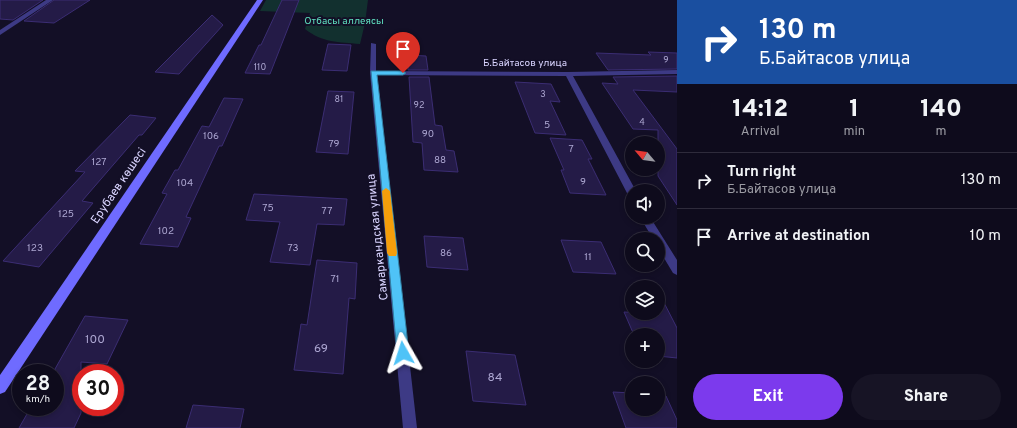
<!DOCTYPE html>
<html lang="en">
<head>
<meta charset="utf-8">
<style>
	:root { --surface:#0e0b1c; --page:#171425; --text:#f1f3f6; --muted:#9b9ba3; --line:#2e2b3b; --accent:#7c3aed }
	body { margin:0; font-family:Overpass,sans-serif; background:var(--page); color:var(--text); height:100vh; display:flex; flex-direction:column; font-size:15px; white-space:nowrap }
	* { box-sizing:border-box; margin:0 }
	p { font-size:13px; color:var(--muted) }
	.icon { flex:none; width:22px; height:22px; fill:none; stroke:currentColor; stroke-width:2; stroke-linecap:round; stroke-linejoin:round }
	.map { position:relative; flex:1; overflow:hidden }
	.panel { display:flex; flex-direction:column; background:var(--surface); width:340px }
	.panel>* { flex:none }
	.guide { background:#1a4fa0; color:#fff; overflow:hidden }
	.needle { width:26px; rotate:299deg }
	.controls { position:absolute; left:625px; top:136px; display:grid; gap:8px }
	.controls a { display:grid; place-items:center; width:40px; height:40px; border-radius:50%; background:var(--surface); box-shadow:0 2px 6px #0003,0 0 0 1px var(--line); font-size:20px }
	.speed { position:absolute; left:12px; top:364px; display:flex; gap:8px; font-size:20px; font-weight:700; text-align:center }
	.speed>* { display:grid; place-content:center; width:52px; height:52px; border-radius:50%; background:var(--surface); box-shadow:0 2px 6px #0003,0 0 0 1px var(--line); line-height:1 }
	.speed small { font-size:10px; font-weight:400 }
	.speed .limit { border:6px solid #d22; background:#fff; color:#111 }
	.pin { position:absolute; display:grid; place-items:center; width:34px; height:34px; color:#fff; margin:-41px -17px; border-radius:50% 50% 50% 0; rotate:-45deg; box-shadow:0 0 4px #0007 }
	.pin .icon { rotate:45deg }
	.me { position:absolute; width:44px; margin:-22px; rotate:354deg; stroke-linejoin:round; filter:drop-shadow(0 0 3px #0008) }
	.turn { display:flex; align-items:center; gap:14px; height:84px; padding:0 16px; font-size:18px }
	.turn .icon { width:52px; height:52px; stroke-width:2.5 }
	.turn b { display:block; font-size:28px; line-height:34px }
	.eta { display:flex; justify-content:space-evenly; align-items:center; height:68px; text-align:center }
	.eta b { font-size:24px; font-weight:800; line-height:28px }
	.button { display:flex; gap:8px; margin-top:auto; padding:8px 16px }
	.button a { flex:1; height:46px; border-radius:24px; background:var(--accent); color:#fff; font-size:16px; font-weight:800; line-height:46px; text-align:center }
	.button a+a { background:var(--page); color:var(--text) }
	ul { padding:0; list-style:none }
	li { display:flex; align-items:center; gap:12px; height:56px; padding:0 16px; border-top:1px solid var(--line) }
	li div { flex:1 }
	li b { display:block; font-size:15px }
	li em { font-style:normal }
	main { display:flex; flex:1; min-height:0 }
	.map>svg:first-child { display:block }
</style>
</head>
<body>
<main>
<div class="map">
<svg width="677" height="428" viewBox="0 0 677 428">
	<rect width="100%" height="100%" fill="#130f26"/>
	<path fill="#12302f" d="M266,0h102l-3,23 -5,21c-22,-2 -37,-1 -55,-15l5,-16 -50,-2z"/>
	<g fill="#241b47" stroke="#3b2d73">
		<path d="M0,0h43l-30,20 -13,-1z"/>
		<path d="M54,0h36l-36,23 -30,-2z"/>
		<path d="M282,0h17l-29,74 -25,-1 14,-28h2z"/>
		<path d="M212,15l11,10 -44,49 -24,-2z"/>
		<path d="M328,44l23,1 -4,26 -25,-1z"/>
		<path d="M648,52l29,1v16l-69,1 -12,-17 55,2z"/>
		<path d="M408,55l18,1 2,14h-20z"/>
		<path d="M677,76v16l-44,-2 44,59v56l-19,-29v-46l-25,-1 -31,-46 16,1 -5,-7z"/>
		<path d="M409,77h20l6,48 7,1 4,24 8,1 4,21 -34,-2 -2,-27 -9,-1z"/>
		<path d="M515,82l36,2 9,18 -10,-1 16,34 -31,-2z"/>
		<path d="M328,91l26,1 -6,62 -32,-2z"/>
		<path d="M224,98l19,1 -21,47h-3l-33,71 5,1 -13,29 -38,-3 27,-50 -5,-1 13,-23h3l24,-44 7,1z"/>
		<path d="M130,115l26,3 -14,17h-3l-57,66 11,2 -54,64 -36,-6 82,-89 -10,-1z"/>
		<path d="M550,138l32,2 10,19h-4l18,36 -36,-2 -9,-23h3z"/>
		<path d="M254,194l93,5 -3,26 -27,-1 -7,41 -40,-3 10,-40 -34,-2z"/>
		<path d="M424,236l39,2 5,32 -41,-3z"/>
		<path d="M561,240l40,2 15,32 -43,-2z"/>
		<path d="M317,260l40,3 -2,36 -6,-1 -6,76 -49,-4 7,-46 6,1z"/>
		<path d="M658,291l19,37v30l-19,-2v-21h-24l-10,-23 34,2z"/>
		<path d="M85,316l43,4 -21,44 -26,-2v51l-7,15h-55l12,-21h24v-38z"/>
		<path d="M466,351l49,4 11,50 -53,-4z"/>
		<path d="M613,392l19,1v16h26v-14l8,1 11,24v8h-51z"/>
		<path d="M193,405l51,4 -4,19h-54z"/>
	</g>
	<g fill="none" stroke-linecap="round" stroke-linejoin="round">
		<g fill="#3d3a85" fill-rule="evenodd">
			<path d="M46,0h7l-53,35v-5z"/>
			<path d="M371,43l5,1v27l192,1 109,-2v4l-104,2 63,115h-4v5l-5,-3 -61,-117 -189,-1 40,353h-14l-33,-355z"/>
			<path d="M640,217h10l27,43v15l-4,-2 -15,-25v-9h-5z"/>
		</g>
		<path fill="#6f6bff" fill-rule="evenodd" d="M257,0h6l-258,392 -5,2v-19z"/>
	</g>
	<path fill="#4fc3f7" stroke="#337fa1" d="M371,71h32l3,2 -3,2h-26l32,278 -2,4 -4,2 -4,-2 -2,-4z"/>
	<path fill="#f59e0b" d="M386,188l4,3 7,62 -1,3h-7l-2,-3 -5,-62z"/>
	<g text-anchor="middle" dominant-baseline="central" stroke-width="4" stroke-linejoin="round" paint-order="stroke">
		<g font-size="9" fill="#aca6d1">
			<text x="666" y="60">9</text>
			<text x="260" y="67">110</text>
			<text x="543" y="94">3</text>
			<text x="339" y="99">81</text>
			<text x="419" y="105">92</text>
			<text x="642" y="122">4</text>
		</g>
		<g font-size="10" fill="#5fe0c0" stroke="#130f26">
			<text x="344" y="21">Отбасы аллеясы</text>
		</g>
		<g font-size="10" fill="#d9d4ff" stroke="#130f26">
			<text x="525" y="63">Б.Байтасов улица</text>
		</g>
		<g font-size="10" fill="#aca6d1">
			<text x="547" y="125">5</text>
			<text x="428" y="134">90</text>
			<text x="211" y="136">106</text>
			<text x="334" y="144">79</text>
			<text x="571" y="149">7</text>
			<text x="440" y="160">88</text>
			<text x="99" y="162">127</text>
			<text x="583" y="182">9</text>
			<text x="185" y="183">104</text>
			<text x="268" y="208">75</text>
			<text x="327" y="211">77</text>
			<text x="66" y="214">125</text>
			<text x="166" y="231">102</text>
			<text x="35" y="248">123</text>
			<text x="293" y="248">73</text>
			<text x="446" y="253">86</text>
			<text x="588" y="257">11</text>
			<text x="335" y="279">71</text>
		</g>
		<g font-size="12" fill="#d9d4ff" stroke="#130f26">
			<text transform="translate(119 186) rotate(-56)">Ерубаев көшесі</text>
			<text transform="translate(378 237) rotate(-96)">Самаркандская улица</text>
		</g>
		<g font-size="12" fill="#aca6d1">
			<text x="95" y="340">100</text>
			<text x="321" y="349">69</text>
			<text x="495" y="378">84</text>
		</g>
	</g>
</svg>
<div class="controls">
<a><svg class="needle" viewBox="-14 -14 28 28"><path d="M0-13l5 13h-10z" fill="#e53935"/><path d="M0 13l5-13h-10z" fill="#9b9ba3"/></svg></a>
<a><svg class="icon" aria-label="sound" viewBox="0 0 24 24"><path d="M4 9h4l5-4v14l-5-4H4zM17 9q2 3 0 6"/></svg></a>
<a><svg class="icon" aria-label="search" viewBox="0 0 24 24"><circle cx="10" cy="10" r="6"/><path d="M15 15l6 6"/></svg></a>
<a><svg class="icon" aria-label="layers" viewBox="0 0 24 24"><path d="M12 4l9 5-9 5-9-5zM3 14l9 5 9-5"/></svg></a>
<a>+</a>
<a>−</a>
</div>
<div class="speed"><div>28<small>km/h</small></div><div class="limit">30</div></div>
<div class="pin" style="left:403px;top:73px;background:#d93025"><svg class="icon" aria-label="arrive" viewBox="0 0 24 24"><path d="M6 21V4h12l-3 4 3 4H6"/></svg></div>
<svg class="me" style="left:403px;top:353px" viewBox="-20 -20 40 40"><path d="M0-17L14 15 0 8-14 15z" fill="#4fc3f7" stroke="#fff" stroke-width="4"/></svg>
</div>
<section class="panel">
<div class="guide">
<div class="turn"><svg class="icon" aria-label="right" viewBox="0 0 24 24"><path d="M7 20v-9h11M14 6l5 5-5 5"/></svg><div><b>130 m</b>Б.Байтасов улица</div></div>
</div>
<div class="eta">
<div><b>14:12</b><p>Arrival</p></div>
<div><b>1</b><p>min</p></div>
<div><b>140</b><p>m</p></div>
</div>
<ul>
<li><svg class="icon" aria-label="right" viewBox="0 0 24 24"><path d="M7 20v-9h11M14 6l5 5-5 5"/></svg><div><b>Turn right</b><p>Б.Байтасов улица</p></div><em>130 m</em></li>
<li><svg class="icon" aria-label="arrive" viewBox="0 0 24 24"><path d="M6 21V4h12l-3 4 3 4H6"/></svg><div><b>Arrive at destination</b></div><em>10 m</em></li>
</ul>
<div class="button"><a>Exit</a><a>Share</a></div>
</section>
</main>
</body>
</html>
